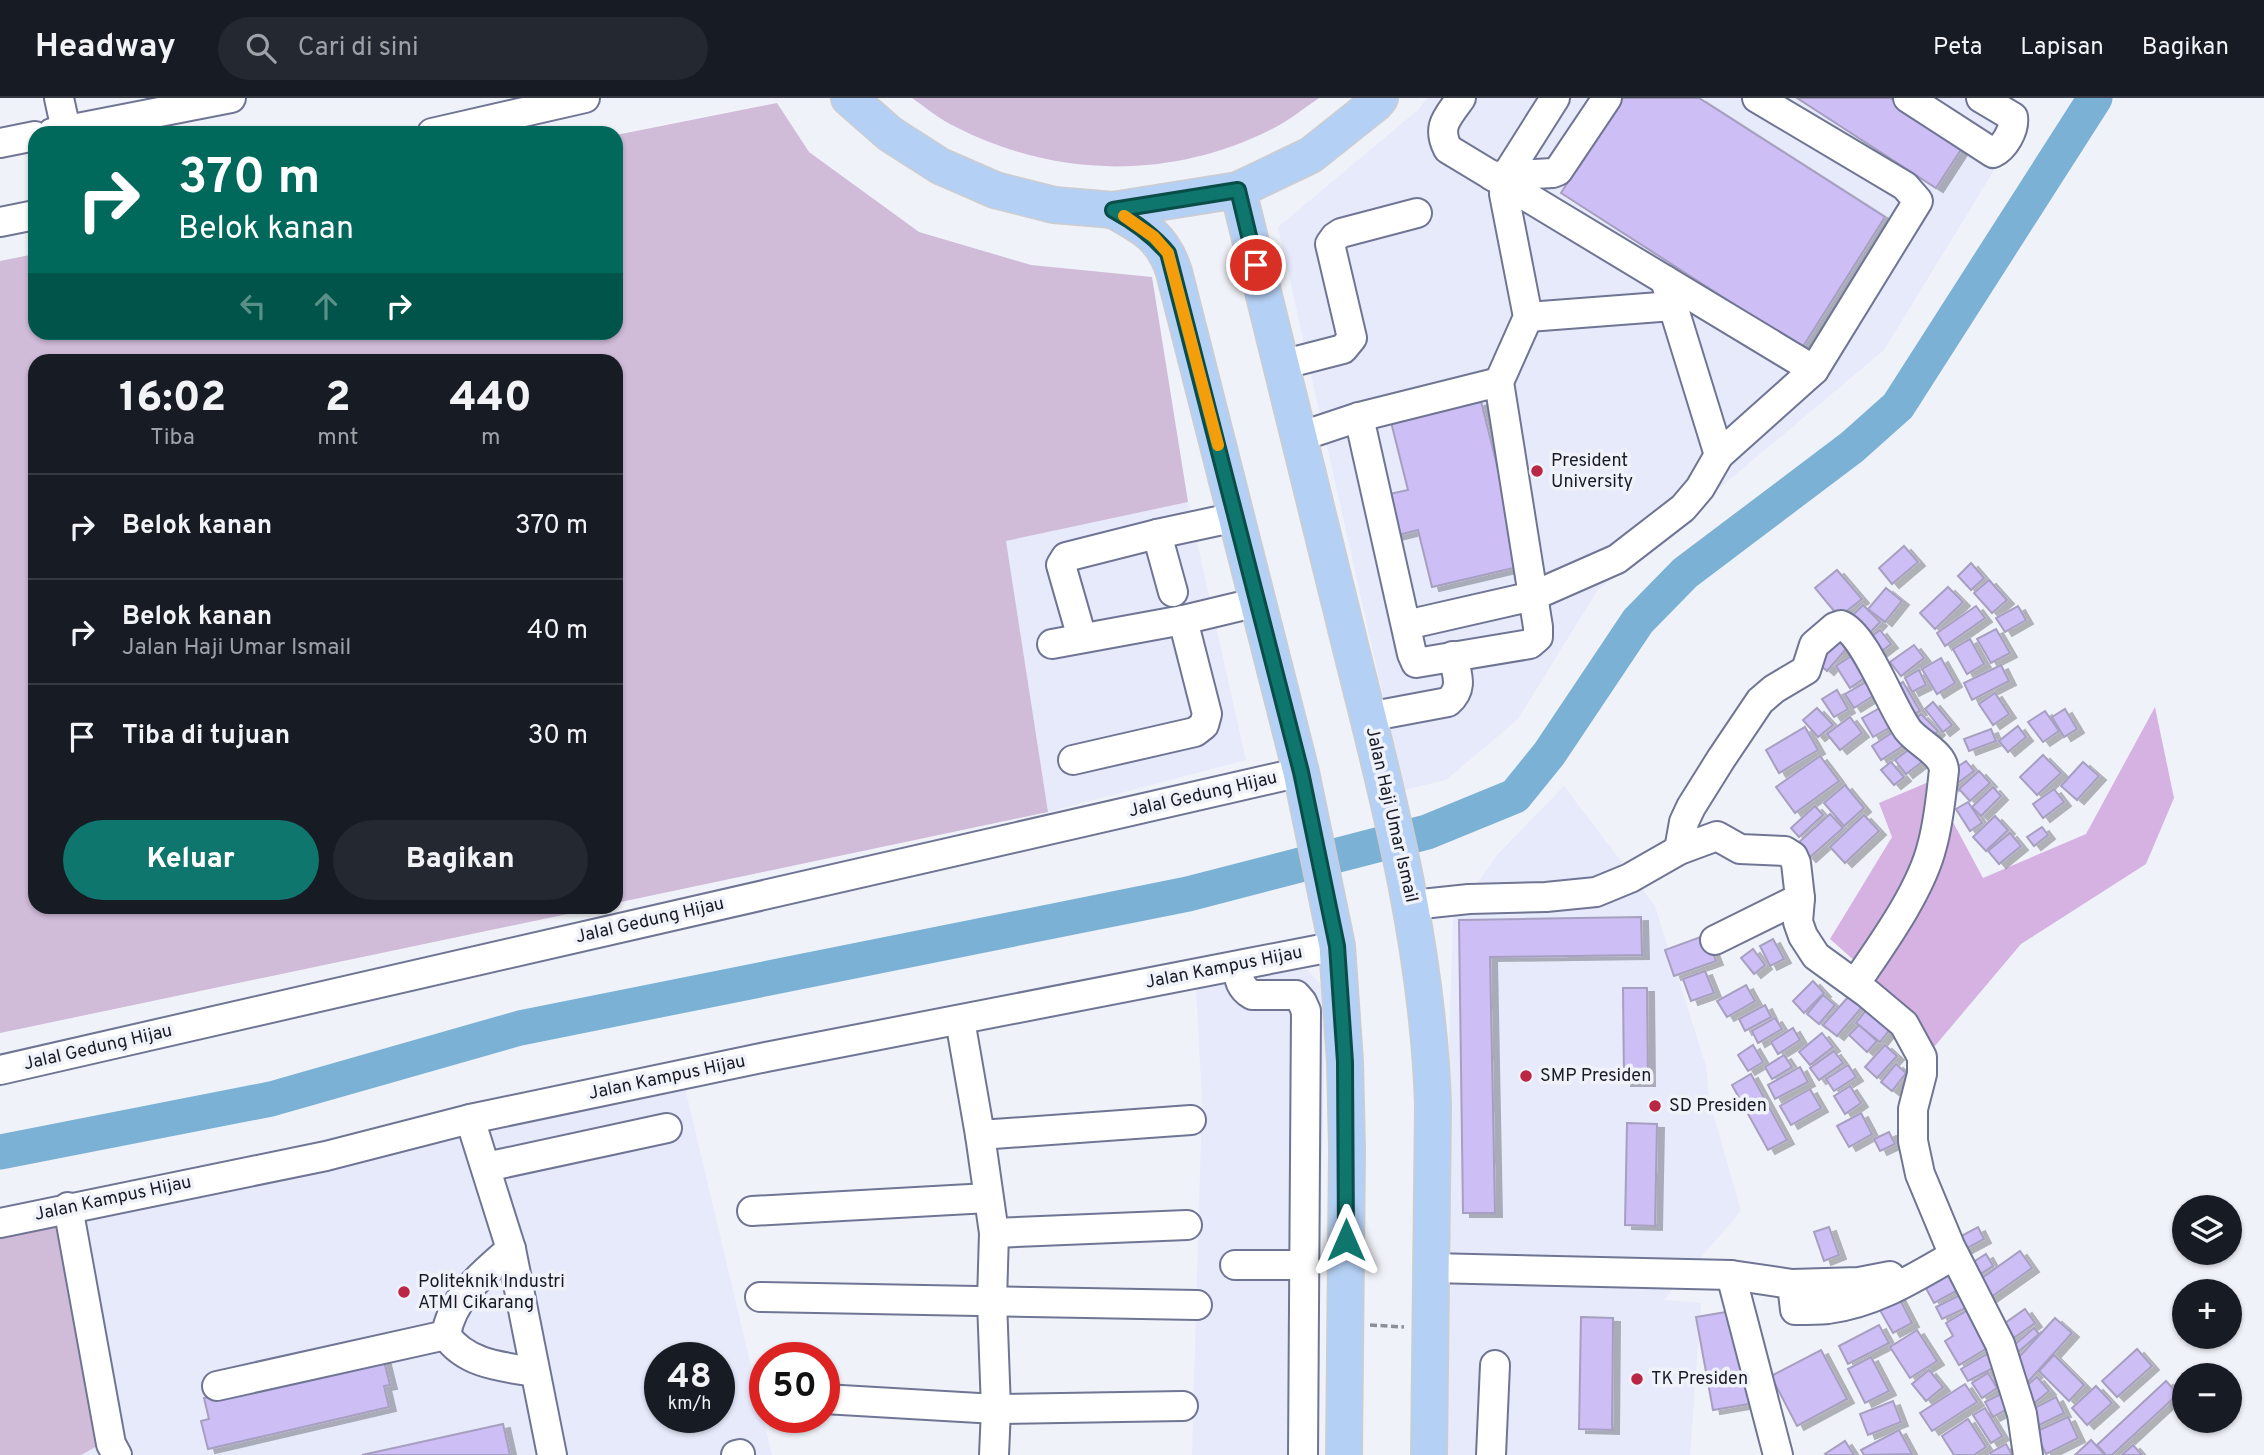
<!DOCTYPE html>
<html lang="id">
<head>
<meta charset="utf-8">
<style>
	:root { --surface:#171b24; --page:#242831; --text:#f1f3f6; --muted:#9ea1a6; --line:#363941; --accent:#0f766e }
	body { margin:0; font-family:Overpass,sans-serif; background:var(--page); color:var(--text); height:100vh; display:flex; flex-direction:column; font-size:26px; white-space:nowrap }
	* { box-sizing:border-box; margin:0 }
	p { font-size:23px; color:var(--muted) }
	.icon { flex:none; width:38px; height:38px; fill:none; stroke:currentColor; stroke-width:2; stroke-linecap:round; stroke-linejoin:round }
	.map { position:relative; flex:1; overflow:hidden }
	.side { position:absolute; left:28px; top:256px; width:595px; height:560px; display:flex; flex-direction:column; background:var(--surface); border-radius:21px; box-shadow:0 2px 5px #0004 }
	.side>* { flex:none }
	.guide { position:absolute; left:28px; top:28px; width:595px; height:214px; border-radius:21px; box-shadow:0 2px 5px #0004; background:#00695c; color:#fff; overflow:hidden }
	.tools { position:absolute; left:2172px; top:1097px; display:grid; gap:14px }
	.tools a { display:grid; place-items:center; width:70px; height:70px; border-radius:50%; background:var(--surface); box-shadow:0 2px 5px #0004; font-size:35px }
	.speed { position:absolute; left:644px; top:1244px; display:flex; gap:14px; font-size:35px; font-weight:700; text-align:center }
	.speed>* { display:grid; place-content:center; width:91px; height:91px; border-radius:50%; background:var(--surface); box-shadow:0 2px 5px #0004; line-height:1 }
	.speed small { font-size:18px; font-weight:400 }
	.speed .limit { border:10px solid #d22; background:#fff; color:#111 }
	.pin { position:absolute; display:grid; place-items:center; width:60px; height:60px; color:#fff; margin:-30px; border:4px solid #fff; border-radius:50%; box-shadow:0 2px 7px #0007 }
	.me { position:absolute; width:77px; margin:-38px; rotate:0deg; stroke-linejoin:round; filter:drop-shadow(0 0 5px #0008) }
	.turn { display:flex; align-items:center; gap:24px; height:147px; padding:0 35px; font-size:32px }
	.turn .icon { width:91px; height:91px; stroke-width:2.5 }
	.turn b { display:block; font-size:49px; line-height:60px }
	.lanes { display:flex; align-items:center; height:66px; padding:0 35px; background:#0003; justify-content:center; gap:35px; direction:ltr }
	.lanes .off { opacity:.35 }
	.eta { display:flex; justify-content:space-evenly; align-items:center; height:119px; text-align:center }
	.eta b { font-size:42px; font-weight:800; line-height:49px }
	.action { display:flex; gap:14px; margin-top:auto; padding:14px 35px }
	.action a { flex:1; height:80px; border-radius:42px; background:var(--accent); color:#fff; font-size:28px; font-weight:800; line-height:80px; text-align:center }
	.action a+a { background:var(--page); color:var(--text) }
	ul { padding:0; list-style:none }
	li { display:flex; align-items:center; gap:21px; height:105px; padding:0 35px; border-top:2px solid var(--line) }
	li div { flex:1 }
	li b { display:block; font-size:26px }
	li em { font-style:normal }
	header { display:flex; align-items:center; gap:42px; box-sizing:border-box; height:98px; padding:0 35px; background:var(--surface); border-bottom:2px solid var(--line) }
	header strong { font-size:33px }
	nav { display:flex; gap:38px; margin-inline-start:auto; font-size:24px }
	.search { width:490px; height:63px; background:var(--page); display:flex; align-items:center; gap:18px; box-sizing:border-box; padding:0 24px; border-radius:38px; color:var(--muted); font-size:26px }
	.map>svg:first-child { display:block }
</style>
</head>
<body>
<header>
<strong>Headway</strong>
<div class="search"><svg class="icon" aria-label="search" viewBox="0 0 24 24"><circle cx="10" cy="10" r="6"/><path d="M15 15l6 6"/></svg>Cari di sini</div>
<nav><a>Peta</a><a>Lapisan</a><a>Bagikan</a></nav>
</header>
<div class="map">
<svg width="2264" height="1357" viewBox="0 0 2264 1357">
	<defs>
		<filter id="shadow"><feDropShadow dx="7" dy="4" stdDeviation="0" flood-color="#0004"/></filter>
	</defs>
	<rect width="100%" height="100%" fill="#f0f2f9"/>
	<g fill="#e6eafb" fill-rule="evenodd">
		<path d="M1427,0h538l53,33 -134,219 -287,241 -79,128 -72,61 -42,10 -126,-563 140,-117z"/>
		<path d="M1188,404l58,258 -198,52 -42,-271z"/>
		<path d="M1564,688l91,120 51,160 3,33 32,112 -77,89 37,3 -11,152h-257l8,-158 12,-378 44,-64z"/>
		<path d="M1195,868l112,4 19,20 -11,465h-123l10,-353z"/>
		<path d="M683,981l89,376h-691l31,-17 -54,-212 429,-96zM660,1260h59v60h-59z"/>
	</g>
	<g fill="#d0bbd9">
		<path d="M912,0h407c-16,11 -32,24 -49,32 -100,50 -215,48 -314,-3 -15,-7 -30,-19 -44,-29z"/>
		<path d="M777,5l32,49 110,80 112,33 121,12 36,225 -182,39 42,271 -432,91v-543h-581v546l566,1 -601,126v-772l35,-7v78h581v-197z"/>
		<path d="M58,1128l54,212 -31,17h-81v-217z"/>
	</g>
	<path fill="#d5b2e2" d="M2155,609l19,91 -28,66 -125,80 -92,109 -18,-42 -81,-72 62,-102 -13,-34 52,-22 52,97 103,-44z"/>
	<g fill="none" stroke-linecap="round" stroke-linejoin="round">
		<path stroke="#7bb1d4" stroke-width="35" d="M0,1054l271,-53 249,-71 668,-134 239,-62 88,-36 34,-42 89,-133 47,-48 167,-126 46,-41 197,-308"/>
	</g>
	<g fill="#cdbff5" stroke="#a79fc0" stroke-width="2" filter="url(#shadow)">
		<path d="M1621,0h78l186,119 -83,131 -241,-155z"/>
		<path d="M1797,0h93l74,47 -28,43z"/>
		<path d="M1481,303l41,165 -90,21 -14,-57 -28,7 -10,-41 28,-6 -17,-68z"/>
		<path d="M1904,448l14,16 -26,22 -13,-16z"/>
		<path d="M1971,465l13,15 -13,12 -13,-14z"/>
		<path d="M1837,472l25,29 -23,18 -24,-29z"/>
		<path d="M1989,482l18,20 -15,13 -18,-20z"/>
		<path d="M1948,489l15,15 -28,27 -15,-16z"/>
		<path d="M1886,490l16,13 -17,21 -17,-13z"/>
		<path d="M1863,507l17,17 -17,18 -18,-17z"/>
		<path d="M1976,508l9,12 -40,28 -8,-13z"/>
		<path d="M2018,508l8,14 -21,12 -9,-14z"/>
		<path d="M1996,531l14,24 -19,10 -14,-24z"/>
		<path d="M1880,532l11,14 -17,13 -11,-14z"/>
		<path d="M1833,537l14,13 -20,23 -15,-13z"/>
		<path d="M1970,541l14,25 -17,10 -14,-25z"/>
		<path d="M1914,547l10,13 -23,18 -11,-14z"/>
		<path d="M1856,555l14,21 -20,14 -14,-22z"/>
		<path d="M1941,560l14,25 -18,11 -15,-25z"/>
		<path d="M2001,567l8,16 -37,19 -8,-17z"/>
		<path d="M1919,572l7,15 -14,7 -7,-14z"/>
		<path d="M1873,580l8,13 -27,17 -9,-14z"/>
		<path d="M1903,584l17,29 -15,8 -17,-28z"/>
		<path d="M1837,592l11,19 -14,8 -12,-18z"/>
		<path d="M1995,595l14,21 -16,11 -14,-21z"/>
		<path d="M1933,604l19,23 -9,7 -18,-23z"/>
		<path d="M1885,607l11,19 -23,13 -11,-19z"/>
		<path d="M1817,610l16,17 -15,12 -15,-17z"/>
		<path d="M2065,611l12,20 -13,8 -12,-20z"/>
		<path d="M2045,613l14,20 -16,11 -15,-20z"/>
		<path d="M1921,616l17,17 -12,12 -17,-17z"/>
		<path d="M1850,619l12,16 -22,17 -13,-16z"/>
		<path d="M2018,628l8,11 -18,15 -9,-11z"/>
		<path d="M1805,629l13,23 -39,23 -13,-23z"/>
		<path d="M1991,631l5,12 -27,10 -5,-12z"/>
		<path d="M1896,632l10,14 -25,16 -9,-14z"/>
		<path d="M1919,644l11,14 -24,18 -11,-14z"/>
		<path d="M2043,657l18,18 -24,22 -17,-18z"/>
		<path d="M1820,658l19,25 -44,32 -19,-26z"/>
		<path d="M1966,663l8,10 -22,16 -8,-11z"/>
		<path d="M1891,664l13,15 -10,8 -13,-15z"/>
		<path d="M2083,664l16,14 -22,24 -16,-14z"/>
		<path d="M1979,673l11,12 -20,18 -11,-12z"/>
		<path d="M1845,687l19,23 -20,18 -20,-23z"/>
		<path d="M1993,689l8,9 -20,20 -9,-9z"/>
		<path d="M2054,691l10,13 -21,16 -10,-14z"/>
		<path d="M1968,704l14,21 -12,8 -14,-22z"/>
		<path d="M1815,708l8,9 -24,22 -8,-9z"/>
		<path d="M1830,716l13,14 -34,30 -12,-14z"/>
		<path d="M1864,717l15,16 -34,32 -15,-16z"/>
		<path d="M1995,718l13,14 -22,21 -13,-14z"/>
		<path d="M2042,729l6,8 -14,11 -7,-9z"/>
		<path d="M2010,735l11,13 -22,18 -11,-13z"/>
		<path d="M1641,819l1,38 -152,2 5,256h-32l-4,-293z"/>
		<path d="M1706,837l10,26 -42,15 -9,-26z"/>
		<path d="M1773,841l11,20 -14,7 -10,-20z"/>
		<path d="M1753,851l12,16 -11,9 -13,-16z"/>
		<path d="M1705,873l9,22 -23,8 -8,-22z"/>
		<path d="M1813,883l11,12 -20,20 -11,-12z"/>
		<path d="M1746,887l9,16 -28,16 -10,-16z"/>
		<path d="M1623,890h24l1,94h-24z"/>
		<path d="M1823,897l12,10 -16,19 -12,-10z"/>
		<path d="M1850,897l13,11 -26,30 -14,-11z"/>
		<path d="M1765,907l6,12 -26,14 -6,-12z"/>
		<path d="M1867,911l24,19 -11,14 -24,-19z"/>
		<path d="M1775,920l7,11 -24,14 -6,-12z"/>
		<path d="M1859,927l18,16 -10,11 -18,-17z"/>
		<path d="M1793,930l7,12 -22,14 -7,-12z"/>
		<path d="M1822,935l11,14 -23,18 -11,-13z"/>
		<path d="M1753,947l10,17 -15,9 -10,-16z"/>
		<path d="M1885,947l12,11 -20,22 -12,-11z"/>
		<path d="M1834,953l9,12 -24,17 -9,-12z"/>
		<path d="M1784,957l8,12 -20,12 -7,-12z"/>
		<path d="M1896,966l10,9 -14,18 -11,-9z"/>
		<path d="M1848,967l8,12 -22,14 -8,-12z"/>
		<path d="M1800,969l8,15 -33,17 -7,-14z"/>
		<path d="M1751,976l36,66 -19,10 -36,-65z"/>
		<path d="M1850,988l11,17 -16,11 -11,-18z"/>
		<path d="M1810,991l11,19 -30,17 -11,-19z"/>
		<path d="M1861,1015l11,21 -23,13 -12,-21z"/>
		<path d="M1627,1025l30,1 -2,102 -30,-1z"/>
		<path d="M1889,1034l6,12 -15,7 -6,-12z"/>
		<path d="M1829,1129l10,28 -15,6 -10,-29z"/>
		<path d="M1978,1129l6,12 -26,14 -6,-12z"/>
		<path d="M2020,1153l12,17 -48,34 -12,-17z"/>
		<path d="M1986,1156l7,12 -22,14 -7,-12z"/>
		<path d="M1944,1167l14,25 -24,13 -13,-24z"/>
		<path d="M1897,1196l15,29 -19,10 -16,-28z"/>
		<path d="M1962,1196l6,13 -26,12 -6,-12z"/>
		<path d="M2025,1211l10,14 -27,19 -10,-14z"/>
		<path d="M1738,1212l17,93 -42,7 -17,-93z"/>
		<path d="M1968,1212l21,37 -30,18 -14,-24 8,-5 -7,-13z"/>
		<path d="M1581,1219l32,1 -1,112 -33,-1z"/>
		<path d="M2055,1220l17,15 -45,50 -17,-16z"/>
		<path d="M1879,1227l10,18 -41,21 -9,-18z"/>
		<path d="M2034,1230l5,6 -29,25 -5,-6z"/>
		<path d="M1917,1232l20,31 -27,17 -20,-31z"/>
		<path d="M2137,1251l15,17 -35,31 -15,-16z"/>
		<path d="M1821,1252l26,49 -50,27 -26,-50z"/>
		<path d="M1987,1256l8,13 -27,14 -7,-12z"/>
		<path d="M2054,1257l30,30 -15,16 -30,-30z"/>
		<path d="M383,1259l7,28 -6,1 5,21 -181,42 -7,-28 8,-2 -5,-21z"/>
		<path d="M1871,1259l18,34 -24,12 -17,-34z"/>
		<path d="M1929,1272l14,17 -17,14 -14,-17z"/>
		<path d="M1988,1275l9,15 -15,10 -10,-15z"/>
		<path d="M2037,1279l12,14 -17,14 -12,-14z"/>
		<path d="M2166,1283l12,13 -66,61h-6l-9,-10z"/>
		<path d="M1965,1286l12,18 -45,29 -12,-18z"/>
		<path d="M2096,1288l16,17 -25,22 -15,-17z"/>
		<path d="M2009,1292l8,14 -24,13 -8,-15z"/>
		<path d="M2056,1299l8,16 -33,16 -8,-15z"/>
		<path d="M1893,1303l8,21 -33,13 -8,-21z"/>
		<path d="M1985,1310l17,28 -11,7 -18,-28z"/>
		<path d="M2068,1319l10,21 -32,16 -11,-22z"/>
		<path d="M1968,1321l18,28 -12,8h-20l-12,-19z"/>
		<path d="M503,1326l7,31h-148z"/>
		<path d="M1899,1332l13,24 -48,1 -3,-5z"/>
		<path d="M2091,1342l14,15h-30z"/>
		<path d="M1845,1343l9,14h-28l-1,-1z"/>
		<path d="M2006,1346l6,11h-21l-1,-2z"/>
		<path d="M2133,1347l9,10h-20z"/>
	</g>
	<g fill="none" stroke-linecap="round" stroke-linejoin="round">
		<defs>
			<g id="minor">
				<path d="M59,0l7,32"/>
				<path d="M1461,0c-13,19 -25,28 -13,51l366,221"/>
				<path d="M1908,0l85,55c11,-5 22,-23 20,-36l-32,-19"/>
				<path d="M52,35l179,-35"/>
				<path d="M432,35l153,-35"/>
				<path d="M0,45l35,-7"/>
				<path d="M1507,76l48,-76"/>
				<path d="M1492,78l61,-3 5,-2 49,-73"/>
				<path d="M0,124l35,-7"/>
				<path d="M1665,182l54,175"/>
				<path d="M1528,219l145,-11"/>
				<path d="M1281,267l62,-16 9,-11 -22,-94 5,-7 6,-4 76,-20"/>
				<path d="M1359,319l53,237 4,9 114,-19 8,-7v-10l-39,-245 29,-65 -24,-123 1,-10"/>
				<path d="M1299,339l60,-20 140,-35"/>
				<path d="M1157,436l16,58"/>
				<path d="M1406,527l127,-29 84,-37 66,-51 17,-20 19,-33 95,-85 104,-169 -13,-15 -148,-88"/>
				<path d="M1082,540l-21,-73 5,-8 91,-23 79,-17"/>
				<path d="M1052,546l131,-24 75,-18"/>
				<path d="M1368,619l80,-15c16,-14 9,-27 5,-46"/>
				<path d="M1073,662l122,-28 9,-7 3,-11 -24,-94"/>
				<path d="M1679,752l5,-28 7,-15 30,-48 39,-58 14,-12 32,-19 8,-25 21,-18 6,-2c24,9 50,82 67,105 10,13 35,23 36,40 -3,25 -5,51 -12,76 -11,45 -51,100 -77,138"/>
				<path d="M1412,807l57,-6 77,-2 50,-5 34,-14 49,-28 38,-14 23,13 45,2 8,5 3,7 4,35 -2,24 5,14 13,20 51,37 37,31 18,33v17l-9,35v32l7,33 30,72 50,98 22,70 6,41"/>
				<path d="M1715,842l85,-42"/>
				<path d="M1237,868c2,13 3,22 15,29h44l6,7 4,9 -3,444"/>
				<path d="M960,922l20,115 14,98 -2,68 4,108 -2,46"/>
				<path d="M0,972l1301,-298"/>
				<path d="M470,1021l41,130 41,206"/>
				<path d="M980,1037l211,-15"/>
				<path d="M486,1069l181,-39"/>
				<path d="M68,1109l43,237 6,11"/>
				<path d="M752,1113l236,-13"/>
				<path d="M0,1125l326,-67 144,-37 296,-62 571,-111"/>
				<path d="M994,1135l193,-8"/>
				<path d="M511,1151c-27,24 -59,48 -65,86 19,29 57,32 89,37"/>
				<path d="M1235,1167h70"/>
				<path d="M1431,1170l300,7 61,9 67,-2 31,-6"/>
				<path d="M1731,1177l47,180"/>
				<path d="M1792,1186l3,26c11,0 22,0 33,-1 47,-6 86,-31 126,-54"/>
				<path d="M760,1199l437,8"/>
				<path d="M217,1288l229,-51"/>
				<path d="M824,1301l172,10 187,-3"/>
				<path d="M736,1357l4,-1"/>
				<path d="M1491,1357l4,-90"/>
			</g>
			<g id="major">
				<path d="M849,0l41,36 50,32 55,24 59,15 59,5 125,-20 73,-35 64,-51 5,-6"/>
				<path d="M1238,92c38,154 76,308 114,463 38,150 76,297 81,452l-4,350"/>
				<path d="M1113,112c31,17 50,27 61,62l127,500 36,174 8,116 2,87 -3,306"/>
			</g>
		</defs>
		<use href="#minor" stroke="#6f7593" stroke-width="32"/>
		<use href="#major" stroke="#cccdcf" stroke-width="38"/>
		<path stroke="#8d8f98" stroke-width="3.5" stroke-dasharray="7 3.5" stroke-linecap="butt" d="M1370,1227l34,2"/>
		<use href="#minor" stroke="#fff" stroke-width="28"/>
		<use href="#major" stroke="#b5d0f5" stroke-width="35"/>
	</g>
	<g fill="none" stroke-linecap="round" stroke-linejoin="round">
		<defs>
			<path id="route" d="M1256,167l-18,-75 -125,20c22,12 39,24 55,43l133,519 36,174 8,116 1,178"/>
		</defs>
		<use href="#route" stroke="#0a4d48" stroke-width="18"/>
		<use href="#route" stroke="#0f766e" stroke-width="12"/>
		<path stroke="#f59e0b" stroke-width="12" d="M1124,118l30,21 14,16 50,192"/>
	</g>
	<g fill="#b92744" stroke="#f0f2f9" stroke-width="2.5">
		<circle cx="1537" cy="373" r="7"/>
		<circle cx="1526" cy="978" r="7"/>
		<circle cx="1655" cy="1008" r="7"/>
		<circle cx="404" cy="1194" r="7"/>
		<circle cx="1637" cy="1281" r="7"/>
	</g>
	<g text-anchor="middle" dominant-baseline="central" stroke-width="7" stroke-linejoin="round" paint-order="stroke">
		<g font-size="18" fill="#181a26" stroke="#f0f2f9" text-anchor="start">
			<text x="1551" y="363">President<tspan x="1551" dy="21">University</tspan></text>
			<text x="1540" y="978">SMP Presiden</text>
			<text x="1669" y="1008">SD Presiden</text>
			<text x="418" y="1184">Politeknik Industri<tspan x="418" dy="21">ATMI Cikarang</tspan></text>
			<text x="1651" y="1281">TK Presiden</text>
		</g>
		<g font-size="18" fill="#181a26" stroke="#f0f2f9">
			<text transform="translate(1203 697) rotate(-13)">Jalal Gedung Hijau</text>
			<text transform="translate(1391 717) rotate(77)">Jalan Haji Umar Ismail</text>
			<text transform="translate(650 823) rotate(-13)">Jalal Gedung Hijau</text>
			<text transform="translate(1224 870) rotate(-11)">Jalan Kampus Hijau</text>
			<text transform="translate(98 950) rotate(-13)">Jalal Gedung Hijau</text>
			<text transform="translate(667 980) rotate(-12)">Jalan Kampus Hijau</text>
			<text transform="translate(113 1101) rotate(-12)">Jalan Kampus Hijau</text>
		</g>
	</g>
</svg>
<div class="tools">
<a><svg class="icon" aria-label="layers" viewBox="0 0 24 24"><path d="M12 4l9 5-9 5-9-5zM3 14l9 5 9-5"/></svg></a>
<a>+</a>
<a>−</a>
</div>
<div class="speed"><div>48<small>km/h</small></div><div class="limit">50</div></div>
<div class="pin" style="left:1256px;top:167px;background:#d93025"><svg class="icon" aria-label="arrive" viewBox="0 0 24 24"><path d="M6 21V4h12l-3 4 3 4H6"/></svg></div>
<svg class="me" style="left:1346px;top:1142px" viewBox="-20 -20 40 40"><path d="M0-17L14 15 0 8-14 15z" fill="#0f766e" stroke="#fff" stroke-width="4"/></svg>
<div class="guide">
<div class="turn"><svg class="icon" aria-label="right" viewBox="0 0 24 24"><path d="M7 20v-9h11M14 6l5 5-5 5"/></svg><div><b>370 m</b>Belok kanan</div></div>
<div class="lanes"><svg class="icon off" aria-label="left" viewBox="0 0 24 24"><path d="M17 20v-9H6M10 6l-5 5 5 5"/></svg><svg class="icon off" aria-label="ahead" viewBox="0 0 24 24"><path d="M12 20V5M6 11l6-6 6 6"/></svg><svg class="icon" aria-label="right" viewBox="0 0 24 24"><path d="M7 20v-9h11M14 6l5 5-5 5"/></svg></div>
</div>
<section class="side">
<div class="eta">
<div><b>16:02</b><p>Tiba</p></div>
<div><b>2</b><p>mnt</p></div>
<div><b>440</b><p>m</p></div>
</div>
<ul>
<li><svg class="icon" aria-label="right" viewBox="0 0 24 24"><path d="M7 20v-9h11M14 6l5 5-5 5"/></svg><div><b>Belok kanan</b></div><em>370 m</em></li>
<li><svg class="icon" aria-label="right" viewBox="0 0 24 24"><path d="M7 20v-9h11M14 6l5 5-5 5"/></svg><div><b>Belok kanan</b><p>Jalan Haji Umar Ismail</p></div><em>40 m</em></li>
<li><svg class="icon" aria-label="arrive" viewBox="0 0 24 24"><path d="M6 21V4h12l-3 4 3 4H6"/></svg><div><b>Tiba di tujuan</b></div><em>30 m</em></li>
</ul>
<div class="action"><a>Keluar</a><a>Bagikan</a></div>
</section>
</div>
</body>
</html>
